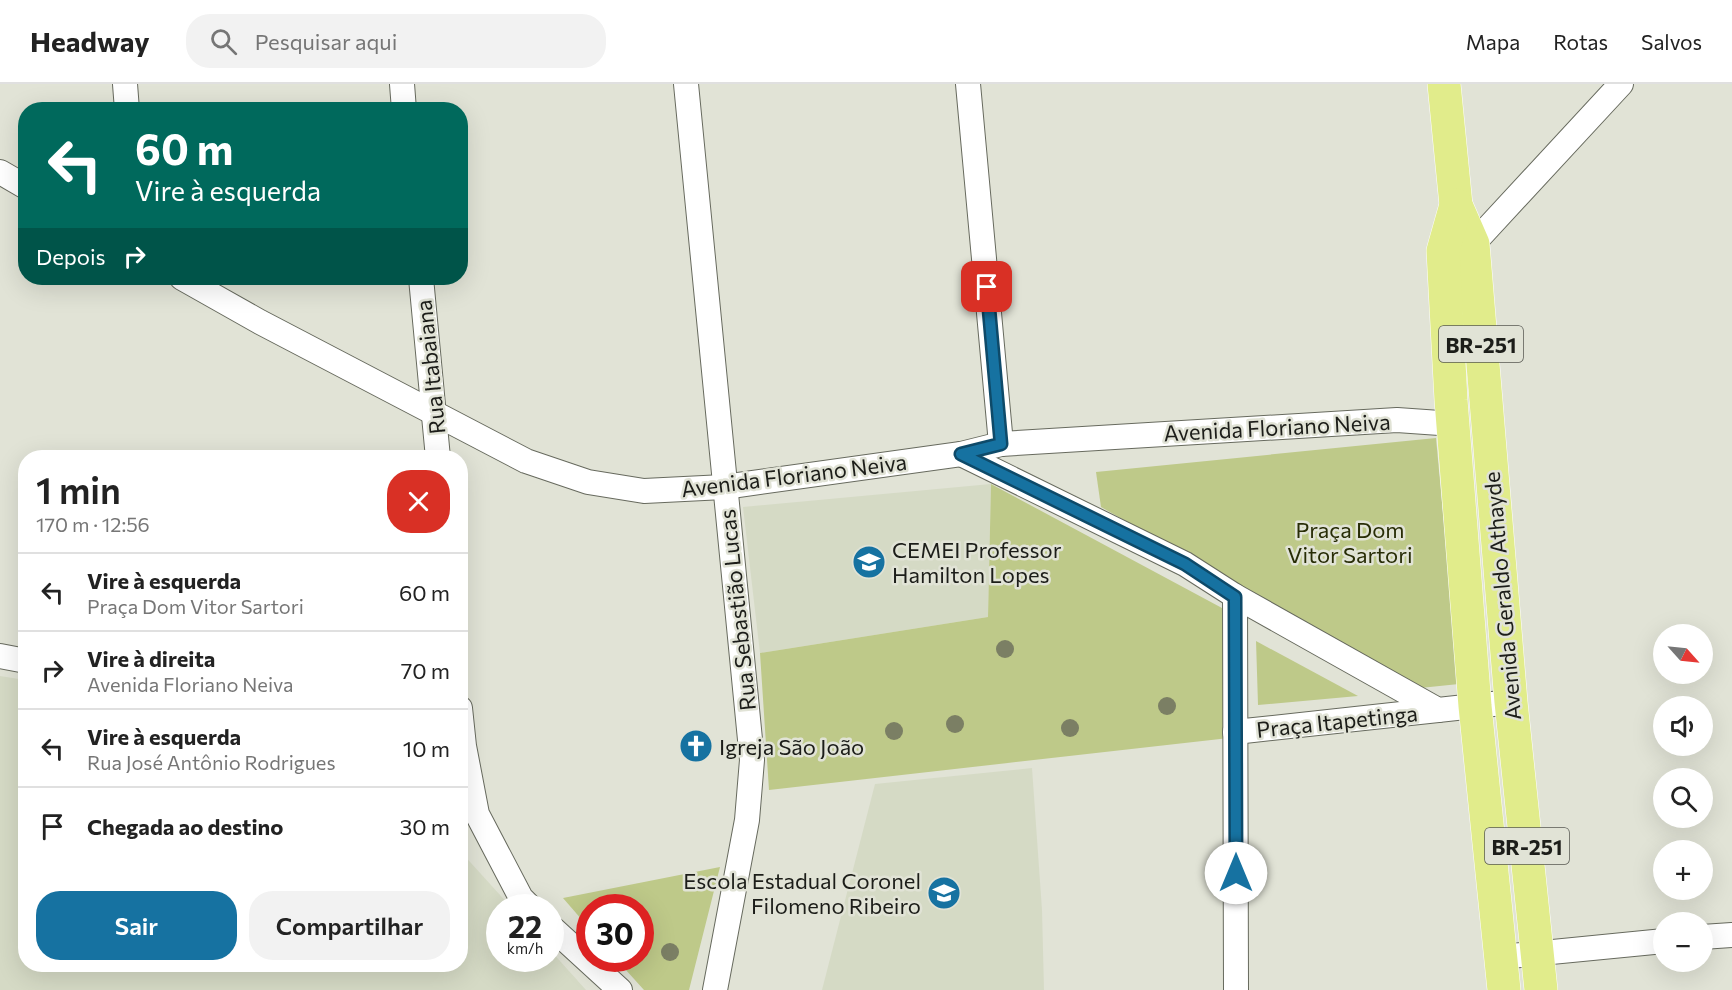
<!DOCTYPE html>
<html lang="pt">
<head>
<meta charset="utf-8">
<style>
	:root { --surface:#fff; --page:#f2f2f2; --text:#222; --muted:#767676; --line:#e0e0e0; --accent:#1672a1 }
	body { margin:0; font-family:Commissioner,sans-serif; background:var(--page); color:var(--text); height:100vh; display:flex; flex-direction:column; font-size:22px; white-space:nowrap }
	* { box-sizing:border-box; margin:0 }
	p { font-size:20px; color:var(--muted) }
	.icon { flex:none; width:33px; height:33px; fill:none; stroke:currentColor; stroke-width:2; stroke-linecap:round; stroke-linejoin:round }
	.map { position:relative; flex:1; overflow:hidden }
	.side { position:absolute; left:18px; top:366px; width:450px; height:522px; display:flex; flex-direction:column; background:var(--surface); border-radius:24px; box-shadow:0 6px 24px #0002 }
	.side>* { flex:none }
	.guide { position:absolute; left:18px; top:18px; width:450px; height:183px; border-radius:24px; box-shadow:0 6px 24px #0002; background:#00695c; color:#fff; overflow:hidden }
	.needle { width:39px; rotate:117deg }
	.tools { position:absolute; left:1653px; top:540px; display:grid; gap:12px }
	.tools a { display:grid; place-items:center; width:60px; height:60px; border-radius:50%; background:var(--surface); box-shadow:0 6px 24px #0002; font-size:30px }
	.speed { position:absolute; left:486px; top:810px; display:flex; gap:12px; font-size:30px; font-weight:700; text-align:center }
	.speed>* { display:grid; place-content:center; width:78px; height:78px; border-radius:50%; background:var(--surface); box-shadow:0 6px 24px #0002; line-height:1 }
	.speed small { font-size:15px; font-weight:400 }
	.speed .limit { border:9px solid #d22; background:#fff; color:#111 }
	.pin { position:absolute; display:grid; place-items:center; width:51px; height:51px; color:#fff; margin:-26px; border-radius:12px; box-shadow:0 3px 9px #0006 }
	.me { position:absolute; width:66px; margin:-33px; rotate:0deg; stroke-linejoin:round; filter:drop-shadow(0 0 4px #0008) }
	.turn { display:flex; align-items:center; gap:21px; height:126px; padding:0 18px; font-size:27px }
	.turn .icon { width:78px; height:78px; stroke-width:2.5 }
	.turn b { display:block; font-size:42px; line-height:51px }
	.then { display:flex; align-items:center; height:57px; padding:0 18px; background:#0003; gap:12px; font-size:22px }
	.round { display:grid; place-items:center; flex:none; width:63px; height:63px; border-radius:24px; background:var(--page) }
	.overview { display:flex; align-items:center; justify-content:space-between; height:102px; padding:0 18px }
	h1 { font-size:36px; font-weight:600; line-height:45px }
	.primary-button { display:flex; gap:12px; margin-top:auto; padding:12px 18px }
	.primary-button a { flex:1; height:69px; border-radius:24px; background:var(--accent); color:#fff; font-size:24px; font-weight:600; line-height:69px; text-align:center }
	.primary-button a+a { background:var(--page); color:var(--text) }
	ul { padding:0; list-style:none }
	li { display:flex; align-items:center; gap:18px; height:78px; padding:0 18px; border-top:2px solid var(--line) }
	li div { flex:1 }
	li b { display:block; font-size:22px }
	li em { font-style:normal }
	header { display:flex; align-items:center; gap:36px; box-sizing:border-box; height:84px; padding:0 30px; background:var(--surface); border-bottom:2px solid var(--line) }
	header strong { font-size:28px }
	nav { display:flex; gap:33px; margin-inline-start:auto; font-size:21px }
	.search { width:420px; height:54px; background:var(--page); display:flex; align-items:center; gap:15px; box-sizing:border-box; padding:0 21px; border-radius:24px; color:var(--muted); font-size:22px }
	.map>svg:first-child { display:block }
</style>
</head>
<body>
<header>
<strong>Headway</strong>
<div class="search"><svg class="icon" aria-label="search" viewBox="0 0 24 24"><circle cx="10" cy="10" r="6"/><path d="M15 15l6 6"/></svg>Pesquisar aqui</div>
<nav><a>Mapa</a><a>Rotas</a><a>Salvos</a></nav>
</header>
<div class="map">
<svg width="1732" height="906" viewBox="0 0 1732 906">
	<rect width="100%" height="100%" fill="#e1e3d6"/>
	<g fill="#d5dac5">
		<path d="M991,400l-3,133 -228,36 -17,-146z"/>
		<path d="M0,592l25,4 1,284h434l1,-112 50,55 -11,1v50h50l1,-7 35,39h-586z"/>
		<path d="M1032,684l10,142 2,80h-222l53,-206z"/>
	</g>
	<g fill="#bec989">
		<path d="M1436,354l23,246 -39,4 -319,-181 -5,-35z"/>
		<path d="M991,400l231,124 7,130 -460,52 -9,-137 228,-36z"/>
		<path d="M1256,557l102,55 -100,9z"/>
		<path d="M720,783l-31,123h-45l-28,-31 24,-1v-50h-50l-1,20 -26,-30z"/>
	</g>
	<g fill="none" stroke-linecap="round" stroke-linejoin="round">
		<defs>
			<g id="minor">
				<path d="M125,0l2,26"/>
				<path d="M402,0l2,26"/>
				<path d="M686,0l66,676 -5,60 -32,170"/>
				<path d="M968,0l33,360"/>
				<path d="M0,88l26,15"/>
				<path d="M1473,160l148,-160"/>
				<path d="M182,194l78,44 266,139 62,21 56,9 80,-4 237,-33 40,-10 396,-24 57,4"/>
				<path d="M421,194l17,180"/>
				<path d="M961,370l224,110 50,32 203,114 73,-8"/>
				<path d="M1235,512l1,394"/>
				<path d="M0,572l26,5"/>
				<path d="M460,624l4,38 13,68 44,84 10,10"/>
				<path d="M1235,648l203,-22"/>
				<path d="M550,842l70,64"/>
				<path d="M1702,853l30,-2"/>
				<path d="M1501,873l163,-16"/>
			</g>
			<g id="primary">
				<path d="M1444,0l12,121 17,39 38,458 30,288"/>
				<path d="M1456,121l-13,46 8,149 24,306 29,284"/>
			</g>
		</defs>
		<use href="#minor" stroke="#676a5e" stroke-width="26"/>
		<use href="#primary" stroke="#fff" stroke-width="34"/>
		<use href="#minor" stroke="#fff" stroke-width="24"/>
		<use href="#primary" stroke="#e1ec8b" stroke-width="33"/>
	</g>
	<g fill="#7b7f64">
		<circle cx="1005" cy="565" r="9"/>
		<circle cx="1167" cy="622" r="9"/>
		<circle cx="955" cy="640" r="9"/>
		<circle cx="1070" cy="644" r="9"/>
		<circle cx="894" cy="647" r="9"/>
		<circle cx="670" cy="868" r="9"/>
	</g>
	<g fill="none" stroke-linecap="round" stroke-linejoin="round">
		<defs>
			<path id="route" d="M987,203l14,157 -40,10 224,110 50,33 1,276"/>
		</defs>
		<use href="#route" stroke="#0e4a69" stroke-width="15"/>
		<use href="#route" stroke="#1672a1" stroke-width="10"/>
	</g>
	<defs>
		<symbol id="school-disc" viewBox="-11 -11 22 22"><circle r="9.5" fill="#1672a1" stroke="#e1e3d6"/><path d="M0-5L7-2L0 1L-7-2ZM-4 1L0 2.5L4 1V4Q0 6-4 4Z" fill="#fff"/></symbol>
		<symbol id="church-disc" viewBox="-11 -11 22 22"><circle r="9.5" fill="#1672a1" stroke="#e1e3d6"/><path d="M-1.2-6h2.4v3.5h3.3v2.4h-3.3V6h-2.4V-.1h-3.3v-2.4h3.3Z" fill="#fff"/></symbol>
	</defs>
	<g fill-rule="evenodd">
		<use href="#school-disc" x="850" y="459" width="38" height="38"/>
		<use href="#church-disc" x="677" y="643" width="38" height="38"/>
		<use href="#school-disc" x="925" y="790" width="38" height="38"/>
	</g>
	<g text-anchor="middle" dominant-baseline="central" stroke-width="5" stroke-linejoin="round" paint-order="stroke">
		<g fill="#e1e3d6" stroke="#575852" stroke-width="1.5">
			<rect x="1439" y="242" width="84" height="36" rx="4.5"/>
			<rect x="1485" y="744" width="84" height="36" rx="4.5"/>
		</g>
		<g font-size="21" font-weight="bold" fill="#1c1d19">
			<text x="1481" y="260">BR-251</text>
			<text x="1527" y="762">BR-251</text>
		</g>
		<g font-size="22" fill="#1c1d19" stroke="#e1e3d6">
			<text transform="translate(430 283) rotate(-96)">Rua Itabaiana</text>
			<text transform="translate(1277 343) rotate(-3)">Avenida Floriano Neiva</text>
			<text transform="translate(794 391) rotate(-7)">Avenida Floriano Neiva</text>
			<text transform="translate(1502 512) rotate(-95)">Avenida Geraldo Athayde</text>
			<text transform="translate(737 526) rotate(-96)">Rua Sebastião Lucas</text>
			<text transform="translate(1337 637) rotate(-6)">Praça Itapetinga</text>
		</g>
		<g font-size="22" fill="#282d06" stroke="#e1e3d6">
			<text x="1350" y="445">Praça Dom<tspan x="1350" dy="25">Vitor Sartori</tspan></text>
		</g>
		<g font-size="22" fill="#1c1d19" stroke="#e1e3d6" text-anchor="start">
			<text x="892" y="465">CEMEI Professor<tspan x="892" dy="25">Hamilton Lopes</tspan></text>
			<text x="719" y="662">Igreja São João</text>
			<text x="921" y="796" text-anchor="end">Escola Estadual Coronel<tspan x="921" dy="25">Filomeno Ribeiro</tspan></text>
		</g>
	</g>
</svg>
<div class="tools">
<a><svg class="needle" viewBox="-14 -14 28 28"><path d="M0-13l5 13h-10z" fill="#e53935"/><path d="M0 13l5-13h-10z" fill="#767676"/></svg></a>
<a><svg class="icon" aria-label="sound" viewBox="0 0 24 24"><path d="M4 9h4l5-4v14l-5-4H4zM17 9q2 3 0 6"/></svg></a>
<a><svg class="icon" aria-label="search" viewBox="0 0 24 24"><circle cx="10" cy="10" r="6"/><path d="M15 15l6 6"/></svg></a>
<a>+</a>
<a>−</a>
</div>
<div class="speed"><div>22<small>km/h</small></div><div class="limit">30</div></div>
<div class="pin" style="left:987px;top:203px;background:#d93025"><svg class="icon" aria-label="arrive" viewBox="0 0 24 24"><path d="M6 21V4h12l-3 4 3 4H6"/></svg></div>
<svg class="me" style="left:1236px;top:789px" viewBox="-20 -20 40 40"><circle r="19" fill="#fff"/><path d="M0-13L10 11 0 6-10 11z" fill="#1672a1"/></svg>
<div class="guide">
<div class="turn"><svg class="icon" aria-label="left" viewBox="0 0 24 24"><path d="M17 20v-9H6M10 6l-5 5 5 5"/></svg><div><b>60 m</b>Vire à esquerda</div></div>
<div class="then">Depois<svg class="icon" aria-label="right" viewBox="0 0 24 24"><path d="M7 20v-9h11M14 6l5 5-5 5"/></svg></div>
</div>
<section class="side">
<div class="overview"><div><h1>1 min</h1><p>170 m · 12:56</p></div><a class="round" style="background:#d93025;color:#fff"><svg class="icon" aria-label="close" viewBox="0 0 24 24"><path d="M6 6l12 12M18 6L6 18"/></svg></a></div>
<ul>
<li><svg class="icon" aria-label="left" viewBox="0 0 24 24"><path d="M17 20v-9H6M10 6l-5 5 5 5"/></svg><div><b>Vire à esquerda</b><p>Praça Dom Vitor Sartori</p></div><em>60 m</em></li>
<li><svg class="icon" aria-label="right" viewBox="0 0 24 24"><path d="M7 20v-9h11M14 6l5 5-5 5"/></svg><div><b>Vire à direita</b><p>Avenida Floriano Neiva</p></div><em>70 m</em></li>
<li><svg class="icon" aria-label="left" viewBox="0 0 24 24"><path d="M17 20v-9H6M10 6l-5 5 5 5"/></svg><div><b>Vire à esquerda</b><p>Rua José Antônio Rodrigues</p></div><em>10 m</em></li>
<li><svg class="icon" aria-label="arrive" viewBox="0 0 24 24"><path d="M6 21V4h12l-3 4 3 4H6"/></svg><div><b>Chegada ao destino</b></div><em>30 m</em></li>
</ul>
<div class="primary-button"><a>Sair</a><a>Compartilhar</a></div>
</section>
</div>
</body>
</html>
